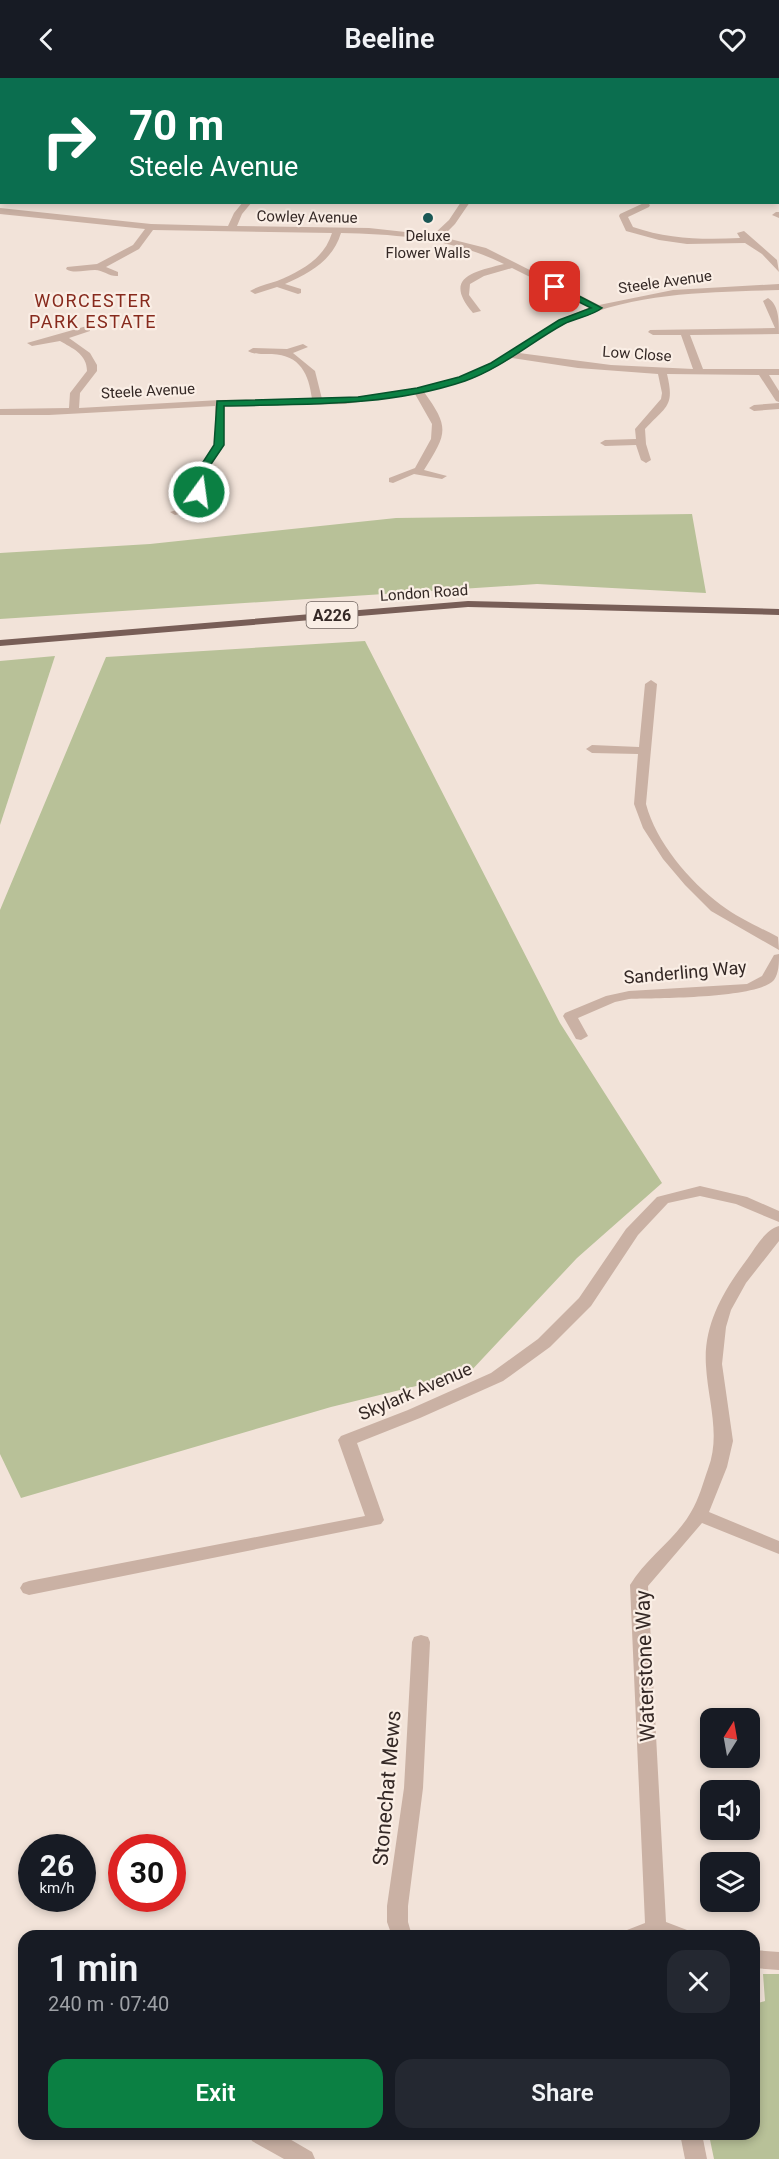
<!DOCTYPE html>
<html lang="en">
<head>
<meta charset="utf-8">
<style>
	:root { --surface:#171b24; --page:#242831; --text:#f1f3f6; --muted:#9ea1a6; --accent:#0b8043 }
	body { margin:0; font-family:Roboto,sans-serif; background:var(--page); color:var(--text); height:100vh; display:flex; flex-direction:column; font-size:22px; white-space:nowrap }
	* { box-sizing:border-box; margin:0 }
	p { font-size:20px; color:var(--muted) }
	.icon { flex:none; width:33px; height:33px; fill:none; stroke:currentColor; stroke-width:2; stroke-linecap:round; stroke-linejoin:round }
	.map { position:relative; flex:1; overflow:hidden }
	.panel { position:absolute; left:18px; top:1852px; width:742px; height:210px; display:flex; flex-direction:column; background:var(--surface); border-radius:18px; box-shadow:0 3px 9px #0003 }
	.panel>* { flex:none }
	.hud { position:absolute; left:0px; top:0px; width:780px; height:126px; box-shadow:0 3px 9px #0003; background:#0b6e4f; color:#fff; overflow:hidden }
	.needle { width:39px; rotate:11deg }
	.tools { position:absolute; left:700px; top:1630px; display:grid; gap:12px }
	.tools a { display:grid; place-items:center; width:60px; height:60px; border-radius:12px; background:var(--surface); box-shadow:0 3px 9px #0003; font-size:30px }
	.speed { position:absolute; left:18px; top:1756px; display:flex; gap:12px; font-size:30px; font-weight:700; text-align:center }
	.speed>* { display:grid; place-content:center; width:78px; height:78px; border-radius:50%; background:var(--surface); box-shadow:0 3px 9px #0003; line-height:1 }
	.speed small { font-size:15px; font-weight:400 }
	.speed .limit { border:9px solid #d22; background:#fff; color:#111 }
	.pin { position:absolute; display:grid; place-items:center; width:51px; height:51px; color:#fff; margin:-26px; border-radius:12px; box-shadow:0 3px 9px #0006 }
	.me { position:absolute; width:66px; margin:-33px; rotate:14deg; stroke-linejoin:round; filter:drop-shadow(0 0 4px #0008) }
	.turn { display:flex; align-items:center; gap:21px; height:126px; padding:0 30px; font-size:27px }
	.turn .icon { width:78px; height:78px; stroke-width:2.5 }
	.turn b { display:block; font-size:42px; line-height:51px }
	.round { display:grid; place-items:center; flex:none; width:63px; height:63px; border-radius:18px; background:var(--page) }
	.summary { display:flex; align-items:center; justify-content:space-between; height:102px; padding:0 30px }
	h1 { font-size:36px; font-weight:600; line-height:45px }
	.action { display:flex; gap:12px; margin-top:auto; padding:12px 30px }
	.action a { flex:1; height:69px; border-radius:18px; background:var(--accent); color:#fff; font-size:24px; font-weight:600; line-height:69px; text-align:center }
	.action a+a { background:var(--page); color:var(--text) }
	header { display:flex; justify-content:space-between; align-items:center; height:78px; padding:0 30px; background:var(--surface); font-size:27px; font-weight:600 }
	.map>svg:first-child { display:block }
</style>
</head>
<body>
<header><svg class="icon" aria-label="back" viewBox="0 0 24 24"><path d="M15 5l-7 7 7 7"/></svg>Beeline<svg class="icon" aria-label="heart" viewBox="0 0 24 24"><path d="M12 20l-8-8c-3-5 5-10 8-4 3-6 11-1 8 4z"/></svg></header>
<div class="map">
<svg width="779" height="2081" viewBox="0 0 779 2081">
	<rect width="100%" height="100%" fill="#f2e3d9"/>
	<g fill="#b8c198">
		<path d="M99,0h262l-260,2z"/>
		<path d="M692,436l14,79 -169,-9 -537,35v-66l150,-9 246,-26z"/>
		<path d="M365,563l195,382 102,160 -85,75 -108,115 -138,34 -310,91 -21,-44v-544l106,-253z"/>
		<path d="M55,578l-55,169v-164z"/>
		<path d="M763,1896h16v185h-65l-5,-24 45,-1 1,-130 10,-3z"/>
	</g>
	<g fill="none" stroke-linecap="round" stroke-linejoin="round">
		<g fill="#cab1a4" fill-rule="evenodd">
			<path d="M83,0h8l1,2h-8z"/>
			<path d="M626,0h9l-10,2z"/>
			<path d="M663,0h11l-12,2z"/>
			<path d="M721,0l15,2h-14z"/>
			<rect x="0" y="86" width="2" height="4"/>
			<path d="M243,124h9l-10,12 -5,12 132,2 64,7 16,-15 12,-18h9l-15,22 -13,13 44,11 113,57 74,-15 106,-6v6c-69,2 -141,2 -205,30 -20,8 -38,21 -55,33l92,12 82,4 -12,-34h-28l-5,-3 2,-2 125,-2 -12,-27 5,-3c11,7 11,23 11,36l-89,1 13,34h76v6h-10l10,16v11l-3,-1 -17,-26 -92,-1c8,33 -1,32 -22,55l1,15 5,16 -5,3 -5,-3 -5,-15 -31,1 -5,-3 5,-3 31,-1 -1,-10 26,-30 1,-6 -4,-19 -80,-6 -66,-10 -35,19 -53,15c26,36 23,41 0,78l23,6 -5,3 -28,-5 -21,9 -4,-1v-4l26,-10 16,-29 1,-15 -17,-30 -70,10 -120,2 -1,39 -18,26 -3,10 3,13 16,18 -5,3 -10,-7 -32,7 -5,-3 32,-10c-24,-25 5,-36 12,-57 3,-11 1,-27 1,-39l-166,9h-49v-6l69,-1 1,-15 17,-22c0,-17 -15,-23 -27,-30l-28,5 -5,-3 60,-17 3,1v4l-21,7 21,15 7,12v6l-17,22 -1,15 141,-8 92,-1c-3,-25 -12,-44 -40,-45 -8,0 -18,1 -24,-3l5,-3 34,1 16,-5 5,3 -15,6 22,18 7,28c54,-3 115,-8 164,-34 37,-19 63,-42 104,-58l-78,-39 -28,8 -14,8 -1,11 12,16 -8,2c-30,-35 -1,-41 31,-49 -50,-25 -107,-30 -163,-31 -8,27 -31,40 -56,51l16,5v4l-3,1 -21,-7 -22,7 -5,-3c8,-5 18,-7 27,-10 24,-10 47,-22 55,-48l-179,-3 -14,19 -33,18 12,5v4c-8,1 -15,-6 -23,-6 -10,0 -22,4 -29,-1l1,-2 30,-3 36,-19 12,-16 -145,-15v-6l151,16 77,2 6,-13z"/>
			<path d="M646,124l4,3 -1,2 -21,10 5,10c35,12 70,13 107,11l-3,-5 7,-2 33,29 2,12 -17,-18 -17,-11 -58,1 -28,-4 -33,-9 -7,-15 1,-2z"/>
			<path d="M776,134h3v6l-7,-3z"/>
			<path d="M779,325v6l-25,2 -5,-3 5,-3z"/>
			<path d="M651,602l6,4 -11,120c10,38 43,77 75,101 17,13 38,22 57,32l1,13 -68,-39 -26,-26 -22,-26 -20,-31 -9,-24 4,-50 -46,-1 -6,-4 6,-4 47,2 6,-63z"/>
			<path d="M779,876c0,9 0,19 -5,26 -16,19 -118,18 -145,19l-14,3 -37,16 10,18 -7,4 -5,-1 -13,-23 2,-3 41,-17 23,-5 118,-7 15,-8 12,-21z"/>
			<path d="M700,1108l47,11 32,14v11l-43,-18 -36,-8 -32,7 -30,32 -47,71 -41,41 -47,34 -83,37 -63,25 27,77 -3,4 -352,71 -6,-2 -3,-5 3,-5 6,-2 336,-65 -27,-76 3,-4 67,-26 83,-37 47,-34 41,-41 47,-69 31,-32z"/>
			<path d="M779,1148v15l-33,42 -15,27 -5,17 -4,37 11,77 -6,26 -18,45 70,29v13l-77,-31 -54,63 18,336 21,8 3,6h-66l3,-6 18,-7 -15,-338c16,-27 46,-46 61,-73 8,-13 12,-29 17,-43 13,-34 0,-68 -2,-103 -3,-42 18,-76 42,-108 7,-10 18,-29 31,-32z"/>
			<path d="M421,1557l7,2 2,5 -7,146 -15,118v16l4,14h-20l-5,-14v-16l17,-118 8,-146 2,-5z"/>
			<path d="M754,1872l25,2v18l-25,-2z"/>
			<path d="M249,2056h32l31,18 3,7h-31l-32,-18z"/>
			<path d="M680,2056h22l5,25h-22z"/>
		</g>
		<g fill="#785e57" fill-rule="evenodd">
			<path d="M530,0l14,2h-13z"/>
			<path d="M582,0l14,2h-13z"/>
			<rect x="778" y="41" width="1" height="4"/>
			<rect x="778" y="53" width="1" height="4"/>
			<path d="M468,523l311,8v6l-311,-8 -468,39v-6z"/>
		</g>
	</g>
	<path fill="#0b8043" stroke="#07532c" stroke-width="1.5" d="M553,207h5l44,23c-10,8 -26,10 -38,16 -33,18 -62,44 -99,57 -77,26 -160,23 -241,25v39l-21,31 1,16 -5,3 -5,-3v-16l20,-31 3,-44 141,-4 59,-9 42,-11 32,-14 68,-43 32,-12 -38,-19z"/>
	<circle fill="#1a5855" stroke="#faeee5" stroke-width="2" cx="428" cy="140" r="6"/>
	<g text-anchor="middle" dominant-baseline="central" stroke-width="4.5" stroke-linejoin="round" paint-order="stroke">
		<g font-size="15" fill="#352926" stroke="#faeee5">
			<text transform="translate(307 139) rotate(1)">Cowley Avenue</text>
			<text transform="translate(665 204) rotate(-8)">Steele Avenue</text>
			<text transform="translate(637 276) rotate(4)">Low Close</text>
			<text transform="translate(148 313) rotate(-3)">Steele Avenue</text>
			<text transform="translate(424 515) rotate(-4)">London Road</text>
		</g>
		<g font-size="15" fill="#352926" stroke="#faeee5">
			<text x="428" y="158">Deluxe<tspan x="428" dy="17">Flower Walls</tspan></text>
		</g>
		<rect fill="#faeee5" stroke="#70645f" stroke-width="1.5" x="306.5" y="524" width="51" height="26" rx="4.5"/>
		<g font-size="16" font-weight="bold" fill="#352926">
			<text x="332" y="537">A226</text>
		</g>
		<g font-size="18" letter-spacing="1.5" fill="#872a1d" stroke="#faeee5">
			<text x="93" y="222">WORCESTER<tspan x="93" dy="21">PARK ESTATE</tspan></text>
		</g>
		<g font-size="18" fill="#352926" stroke="#faeee5">
			<text transform="translate(685 894) rotate(-5)">Sanderling Way</text>
			<text transform="translate(415 1313) rotate(-23)">Skylark Avenue</text>
		</g>
		<g font-size="21" fill="#352926" stroke="#faeee5">
			<text transform="translate(645 1588) rotate(-92)">Waterstone Way</text>
			<text transform="translate(387 1710) rotate(-85)">Stonechat Mews</text>
		</g>
	</g>
</svg>
<div class="tools">
<a><svg class="needle" viewBox="-14 -14 28 28"><path d="M0-13l5 13h-10z" fill="#e53935"/><path d="M0 13l5-13h-10z" fill="#9ea1a6"/></svg></a>
<a><svg class="icon" aria-label="sound" viewBox="0 0 24 24"><path d="M4 9h4l5-4v14l-5-4H4zM17 9q2 3 0 6"/></svg></a>
<a><svg class="icon" aria-label="layers" viewBox="0 0 24 24"><path d="M12 4l9 5-9 5-9-5zM3 14l9 5 9-5"/></svg></a>
</div>
<div class="speed"><div>26<small>km/h</small></div><div class="limit">30</div></div>
<div class="pin" style="left:555px;top:209px;background:#d93025"><svg class="icon" aria-label="arrive" viewBox="0 0 24 24"><path d="M6 21V4h12l-3 4 3 4H6"/></svg></div>
<svg class="me" style="left:199px;top:414px" viewBox="-20 -20 40 40"><circle r="17" fill="#0b8043" stroke="#fff" stroke-width="3"/><path d="M0-11L8 9 0 5-8 9z" fill="#fff"/></svg>
<div class="hud">
<div class="turn"><svg class="icon" aria-label="right" viewBox="0 0 24 24"><path d="M7 20v-9h11M14 6l5 5-5 5"/></svg><div><b>70 m</b>Steele Avenue</div></div>
</div>
<section class="panel">
<div class="summary"><div><h1>1 min</h1><p>240 m · 07:40</p></div><a class="round"><svg class="icon" aria-label="close" viewBox="0 0 24 24"><path d="M6 6l12 12M18 6L6 18"/></svg></a></div>
<div class="action"><a>Exit</a><a>Share</a></div>
</section>
</div>
</body>
</html>
